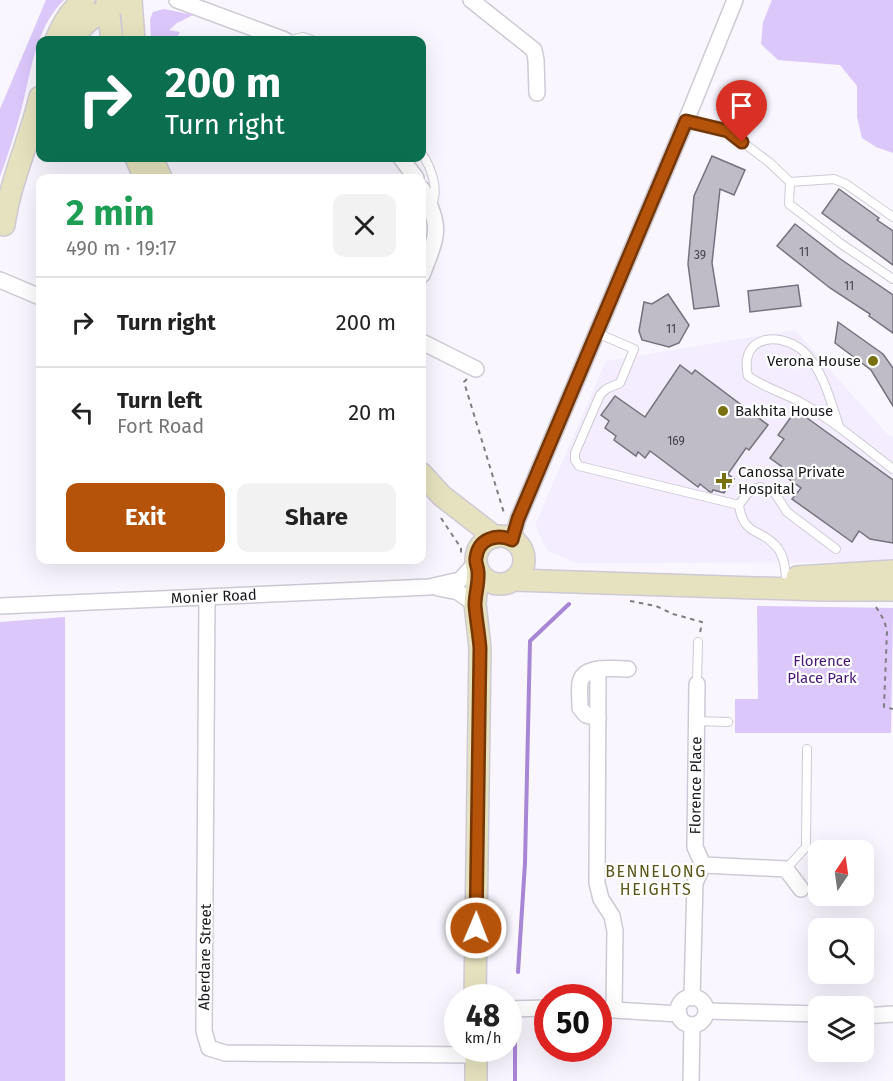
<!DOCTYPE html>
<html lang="en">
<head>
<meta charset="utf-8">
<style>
	:root { --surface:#fff; --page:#f2f2f2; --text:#222; --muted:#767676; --line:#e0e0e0; --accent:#b45309 }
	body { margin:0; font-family:"Fira Sans",sans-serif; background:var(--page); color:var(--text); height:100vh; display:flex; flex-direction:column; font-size:22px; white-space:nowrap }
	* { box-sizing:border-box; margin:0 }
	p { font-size:20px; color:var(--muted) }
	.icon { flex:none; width:33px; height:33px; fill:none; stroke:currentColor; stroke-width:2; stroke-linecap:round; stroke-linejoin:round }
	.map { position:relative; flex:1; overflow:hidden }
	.side { position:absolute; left:36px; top:174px; width:390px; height:390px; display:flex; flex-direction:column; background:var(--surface); border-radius:12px; box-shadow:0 6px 24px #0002 }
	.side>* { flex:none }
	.guide { position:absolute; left:36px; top:36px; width:390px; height:126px; border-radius:12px; box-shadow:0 6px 24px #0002; background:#0b6e4f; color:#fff; overflow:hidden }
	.needle { width:39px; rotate:13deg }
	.fabs { position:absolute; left:808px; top:840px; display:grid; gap:12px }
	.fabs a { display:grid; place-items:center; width:66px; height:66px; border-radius:12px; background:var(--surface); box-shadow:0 6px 24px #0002; font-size:30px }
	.speed { position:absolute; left:444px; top:984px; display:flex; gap:12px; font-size:30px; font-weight:700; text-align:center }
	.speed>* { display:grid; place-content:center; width:78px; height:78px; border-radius:50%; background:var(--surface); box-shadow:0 6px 24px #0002; line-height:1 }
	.speed small { font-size:15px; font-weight:400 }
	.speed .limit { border:9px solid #d22; background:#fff; color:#111 }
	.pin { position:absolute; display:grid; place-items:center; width:51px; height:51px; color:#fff; margin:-62px -26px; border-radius:50% 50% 50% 0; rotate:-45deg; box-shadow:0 0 6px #0007 }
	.pin .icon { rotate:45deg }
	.me { position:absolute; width:66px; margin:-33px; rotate:1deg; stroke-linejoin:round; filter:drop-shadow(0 0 4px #0008) }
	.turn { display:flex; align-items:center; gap:21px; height:126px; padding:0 30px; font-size:27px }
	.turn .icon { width:78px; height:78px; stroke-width:2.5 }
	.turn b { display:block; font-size:42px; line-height:51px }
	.round { display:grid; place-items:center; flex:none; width:63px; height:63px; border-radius:12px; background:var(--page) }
	.headline { display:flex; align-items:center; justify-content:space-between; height:102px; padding:0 30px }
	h1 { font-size:36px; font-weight:700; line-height:45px; color:#1e9e55 }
	.cta { display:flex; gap:12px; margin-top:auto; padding:12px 30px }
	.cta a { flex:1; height:69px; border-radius:12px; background:var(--accent); color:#fff; font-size:24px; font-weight:700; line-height:69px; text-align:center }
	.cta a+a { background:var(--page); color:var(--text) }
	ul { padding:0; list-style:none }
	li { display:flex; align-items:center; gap:18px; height:90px; padding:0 30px; border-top:2px solid var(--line) }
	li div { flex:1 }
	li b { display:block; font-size:22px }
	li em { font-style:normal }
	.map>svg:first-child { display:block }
</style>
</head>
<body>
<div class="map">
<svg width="893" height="1081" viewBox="0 0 893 1081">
	<rect width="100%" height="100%" fill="#f9f6ff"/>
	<path fill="#f3edff" d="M795,330l92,104 6,3v125l-318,1 -28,-13 -12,-25 71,-164z"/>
	<g fill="#dcc7fb">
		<path d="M46,0h18c-29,28 -33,73 -43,111 -6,22 -13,44 -21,66v-68z"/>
		<path d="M772,0h121v153l-17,-6 -14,-9 -5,-21v-31l-17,-21 -62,-5 -17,-16 2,-22z"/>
		<path d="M164,9l29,6 -16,8 -8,7 11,2c-5,12 -18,9 -29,8l-1,-21 3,-7z"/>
		<path d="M757,606l136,2 -2,125h-156v-34h23z"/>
		<path d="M65,617v464h-65v-459z"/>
	</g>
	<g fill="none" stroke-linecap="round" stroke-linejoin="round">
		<g stroke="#a786d6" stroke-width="4">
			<path d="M518,972l7,-109 5,-222 39,-37"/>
			<path d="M515,1081v-46"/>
		</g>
	</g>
	<g fill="#c0bcc7" stroke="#76727c" stroke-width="1.5">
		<path d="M712,156l33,14 -11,25 -14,-6 -8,74 7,43 -25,3 -6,-45 6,-68z"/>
		<path d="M839,189l40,29 -2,2 16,11v34l-71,-52z"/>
		<path d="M795,224l44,34 54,37v38l-24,-17 1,-2 -40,-26 -53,-42z"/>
		<path d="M798,285l3,21 -51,6 -2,-21z"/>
		<path d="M668,294l21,31 -10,18 -10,4 -27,-7 -3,-9 5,-29 8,2z"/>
		<path d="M838,322l45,32 10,14v38l-22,-36 -36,-27z"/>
		<path d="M680,365l12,9 3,-4 73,55 -19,25 -3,-2 -18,26 6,5 -10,14 -11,-3 -1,2h-2l-10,-8 -2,3 -48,-36 -5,7 -7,-6 -2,4 -22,-16 2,-4 -11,-8 4,-7 -8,-6 14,-19 30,21z"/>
		<path d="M796,410l97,70v63l-23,-4 -11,-8 -7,11 -60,-43 9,-11 -19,-14 3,-5 -15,-11 14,-19 -6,-4z"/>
	</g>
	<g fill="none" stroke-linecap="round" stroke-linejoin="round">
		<defs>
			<g id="service">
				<path d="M291,40l12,-3 9,3"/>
				<path d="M686,121l42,10 42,32 20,19 44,-3 12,5 47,33"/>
				<path d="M422,154c9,13 18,37 9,52"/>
				<path d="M790,182l-1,22 51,39 53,36"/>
				<path d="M597,333l37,16 -14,34 -14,6 -6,6 -25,58v7l4,6 160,39"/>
				<path d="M839,426c-8,-23 -15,-53 -32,-71 -21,-24 -69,-23 -59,21 17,12 36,17 54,27 33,19 61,43 91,66"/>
				<path d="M786,578c-1,-11 -2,-23 -10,-32 -16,-18 -33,-10 -37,-41l11,-15 10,-3 14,5 13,20 49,37"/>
				<path d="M697,684l1,-42"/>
				<path d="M695,721l33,1"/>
				<path d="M786,869l20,-22 1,-98"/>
			</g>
			<g id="minor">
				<path d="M177,0l108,40"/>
				<path d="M471,0l63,50 2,10 1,33"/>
				<path d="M401,158l15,20"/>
				<path d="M422,189c21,39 15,47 0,86"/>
				<path d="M0,280l40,17"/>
				<path d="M422,342l54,27"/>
				<path d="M512,540l6,-21 168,-398 49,-121"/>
				<path d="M438,588l20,4 17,12"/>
				<path d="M207,597l-3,434 5,17 16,5 252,2"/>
				<path id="s1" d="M0,606l429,-19 31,-7 16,-17"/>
				<path d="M598,669l-1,214 4,16 11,17 3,15 -1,78"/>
				<path d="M598,718l-12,-3 -6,-7c0,-8 -1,-17 0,-25 3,-19 34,-14 48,-14"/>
				<path d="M703,865l83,4 15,20"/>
				<circle cx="692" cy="1011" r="14"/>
				<path id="s2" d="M692,998l3,-115 8,-18 -8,-18 2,-163"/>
				<path d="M508,1009l40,-1"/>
				<path d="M598,1009l81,5"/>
				<path d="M706,1011l113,3"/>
				<path d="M864,1016l29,-2"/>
				<path d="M691,1081l1,-56"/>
			</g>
			<g id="secondary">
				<path d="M107,0l5,40"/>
				<path d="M131,0l3,40"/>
				<path d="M56,40c6,-15 14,-30 28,-40"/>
				<path d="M74,40c9,-21 31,-29 49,-40"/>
				<path d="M136,158l9,20"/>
				<path d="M152,158l9,20"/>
				<path d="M4,225c6,-44 26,-85 36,-128"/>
				<path d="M422,474l20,22 53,41"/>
				<circle cx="500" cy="560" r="24"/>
				<path d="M797,577l96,-6"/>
				<path d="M514,580l307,10h72"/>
				<path d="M475,998l5,-350 -5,-44 3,-33"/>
				<path d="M476,1081v-33"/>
			</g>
		</defs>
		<use href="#service" stroke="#cecad5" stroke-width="10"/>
		<use href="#minor" stroke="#cecad5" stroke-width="18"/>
		<use href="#secondary" stroke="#cecad5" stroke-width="24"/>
		<g stroke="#7f7d84" stroke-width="2" stroke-dasharray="4.5 4.5" stroke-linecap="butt">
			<path d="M467,379l-3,3 40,131"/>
			<path d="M441,518l20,30v9"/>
			<path d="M630,601l26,5 17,8 29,8 -2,11"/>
			<path d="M876,607l8,13 3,11 -3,76 9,2"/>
		</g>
		<use href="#service" stroke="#fff" stroke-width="8"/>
		<use href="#minor" stroke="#fff" stroke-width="15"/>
		<use href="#secondary" stroke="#e6e2bf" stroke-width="21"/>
	</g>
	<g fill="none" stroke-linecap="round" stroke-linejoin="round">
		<defs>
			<path id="route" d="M476,928l4,-280c-1,-14 -4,-29 -5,-43 0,-11 4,-22 3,-33 0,-5 -3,-9 -2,-14 2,-19 20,-25 36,-18l6,-21 168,-398 42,10 14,11"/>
		</defs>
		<use href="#route" stroke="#753606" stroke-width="15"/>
		<use href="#route" stroke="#b45309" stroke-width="10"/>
	</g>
	<g fill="#797111" stroke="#fff" stroke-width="2">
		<circle cx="873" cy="361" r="6"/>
		<circle cx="723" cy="411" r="6"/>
		<path d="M721 472h6v6h6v6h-6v6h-6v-6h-6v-6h6z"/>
	</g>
	<g text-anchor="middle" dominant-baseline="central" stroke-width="4.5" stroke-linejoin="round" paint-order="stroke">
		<g font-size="12" fill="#444248">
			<text x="804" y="252">11</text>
			<text x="700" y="255">39</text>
			<text x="849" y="286">11</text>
			<text x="671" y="329">11</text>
			<text x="676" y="441">169</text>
		</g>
		<g font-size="15" fill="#1a191d" stroke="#fff" text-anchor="start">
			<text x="861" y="361" text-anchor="end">Verona House</text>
			<text x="735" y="411">Bakhita House</text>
			<text x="738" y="472">Canossa Private<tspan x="738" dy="17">Hospital</tspan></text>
		</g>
		<g font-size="15" fill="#1a191d" stroke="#fff">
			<text stroke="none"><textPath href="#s1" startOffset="214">Monier Road</textPath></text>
			<text stroke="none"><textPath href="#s2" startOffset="216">Florence Place</textPath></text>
			<text transform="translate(205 957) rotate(-89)">Aberdare Street</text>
		</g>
		<g font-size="15" fill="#491876" stroke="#fff">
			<text x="822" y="661">Florence<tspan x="822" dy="17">Place Park</tspan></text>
		</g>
		<g font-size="16" letter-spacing="1.5" fill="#5b5519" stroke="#fff">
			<text x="656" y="871">BENNELONG<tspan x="656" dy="18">HEIGHTS</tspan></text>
		</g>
	</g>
</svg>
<div class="fabs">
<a><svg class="needle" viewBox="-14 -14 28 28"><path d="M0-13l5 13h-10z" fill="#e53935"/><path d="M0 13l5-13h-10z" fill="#767676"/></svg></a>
<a><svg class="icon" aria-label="search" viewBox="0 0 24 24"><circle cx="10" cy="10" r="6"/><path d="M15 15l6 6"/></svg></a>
<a><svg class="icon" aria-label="layers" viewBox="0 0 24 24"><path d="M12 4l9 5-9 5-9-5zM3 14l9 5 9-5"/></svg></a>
</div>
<div class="speed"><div>48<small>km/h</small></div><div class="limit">50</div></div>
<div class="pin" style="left:742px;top:142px;background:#d93025"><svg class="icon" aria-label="arrive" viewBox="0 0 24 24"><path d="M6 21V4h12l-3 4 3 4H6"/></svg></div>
<svg class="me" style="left:476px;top:928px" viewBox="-20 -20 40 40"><circle r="17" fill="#b45309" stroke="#fff" stroke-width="3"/><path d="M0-11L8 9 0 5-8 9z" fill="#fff"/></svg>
<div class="guide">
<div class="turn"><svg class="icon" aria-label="right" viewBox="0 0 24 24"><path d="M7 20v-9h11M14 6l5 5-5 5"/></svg><div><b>200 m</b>Turn right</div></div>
</div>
<section class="side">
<div class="headline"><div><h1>2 min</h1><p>490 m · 19:17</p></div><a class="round"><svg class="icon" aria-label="close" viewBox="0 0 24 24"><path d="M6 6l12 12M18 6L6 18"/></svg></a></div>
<ul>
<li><svg class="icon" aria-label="right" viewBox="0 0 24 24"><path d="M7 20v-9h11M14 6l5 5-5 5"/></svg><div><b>Turn right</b></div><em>200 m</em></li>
<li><svg class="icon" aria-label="left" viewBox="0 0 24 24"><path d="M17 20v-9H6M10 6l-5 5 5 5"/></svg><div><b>Turn left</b><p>Fort Road</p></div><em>20 m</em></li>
</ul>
<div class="cta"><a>Exit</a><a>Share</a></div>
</section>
</div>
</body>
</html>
